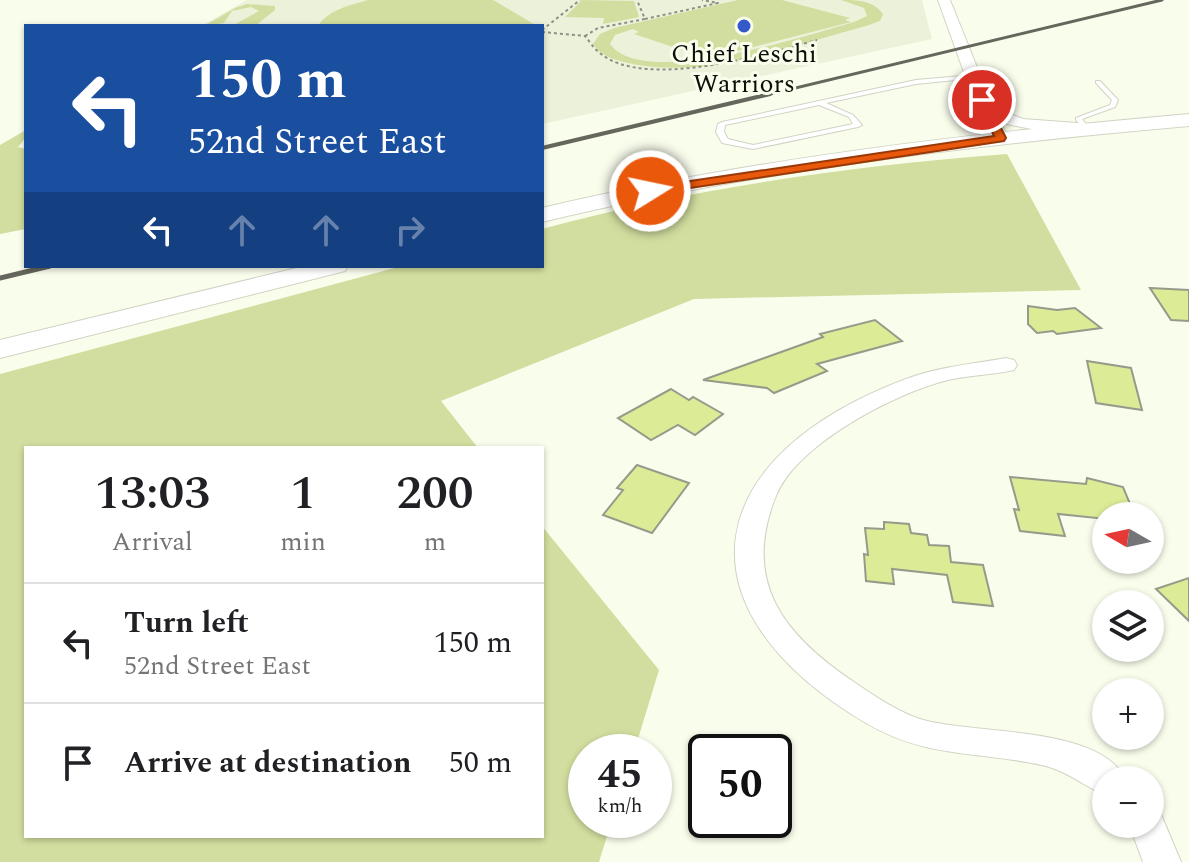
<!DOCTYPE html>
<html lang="en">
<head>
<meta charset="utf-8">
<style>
	:root { --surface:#fff; --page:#f2f2f2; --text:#202124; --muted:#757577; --line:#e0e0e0 }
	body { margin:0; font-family:Spectral,serif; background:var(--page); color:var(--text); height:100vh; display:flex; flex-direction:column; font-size:30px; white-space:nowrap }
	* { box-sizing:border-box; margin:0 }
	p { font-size:26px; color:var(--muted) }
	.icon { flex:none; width:44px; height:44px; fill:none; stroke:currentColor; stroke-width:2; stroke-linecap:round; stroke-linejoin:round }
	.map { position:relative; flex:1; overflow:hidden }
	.sheet { position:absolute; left:24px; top:446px; width:520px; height:392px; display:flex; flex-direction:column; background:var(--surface); border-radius:0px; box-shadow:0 2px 6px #0004 }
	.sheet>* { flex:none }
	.top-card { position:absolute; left:24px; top:24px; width:520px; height:244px; border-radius:0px; box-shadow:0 2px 6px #0004; background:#1a4fa0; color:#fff; overflow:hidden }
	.needle { width:52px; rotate:279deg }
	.fabs { position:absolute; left:1092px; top:502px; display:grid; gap:16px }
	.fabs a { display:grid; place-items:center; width:72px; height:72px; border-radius:50%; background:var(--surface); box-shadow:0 2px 6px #0004; font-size:40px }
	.speed { position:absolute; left:568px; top:734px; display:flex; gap:16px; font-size:40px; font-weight:700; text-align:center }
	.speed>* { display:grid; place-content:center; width:104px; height:104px; border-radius:50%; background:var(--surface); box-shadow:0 2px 6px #0004; line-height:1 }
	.speed small { font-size:20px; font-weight:400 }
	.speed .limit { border:4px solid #111; border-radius:12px; background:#fff; color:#111 }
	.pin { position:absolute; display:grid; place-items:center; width:68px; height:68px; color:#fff; margin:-34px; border:4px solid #fff; border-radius:50%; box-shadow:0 2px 8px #0007 }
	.me { position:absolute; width:88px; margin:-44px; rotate:80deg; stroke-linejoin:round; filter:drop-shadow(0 0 6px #0008) }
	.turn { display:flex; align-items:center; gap:28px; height:168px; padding:0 32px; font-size:36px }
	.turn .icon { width:104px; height:104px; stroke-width:2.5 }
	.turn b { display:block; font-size:56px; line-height:68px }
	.lanes { display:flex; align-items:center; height:76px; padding:0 32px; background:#0003; justify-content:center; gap:40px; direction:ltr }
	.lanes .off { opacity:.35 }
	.eta { display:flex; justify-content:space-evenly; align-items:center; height:136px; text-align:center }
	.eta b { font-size:48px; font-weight:600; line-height:56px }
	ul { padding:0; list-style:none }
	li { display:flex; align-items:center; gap:24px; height:120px; padding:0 32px; border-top:2px solid var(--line) }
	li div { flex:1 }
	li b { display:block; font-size:30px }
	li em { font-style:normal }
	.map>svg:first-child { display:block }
</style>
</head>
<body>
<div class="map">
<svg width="1189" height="862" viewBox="0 0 1189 862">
	<rect width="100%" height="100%" fill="#f9fdec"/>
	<path fill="#ecf1da" d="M247,0h675l10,39 -390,85v-98h-341z"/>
	<g fill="#d2de9f">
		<path d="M368,0h125l44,26h-219c10,-16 32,-21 50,-26z"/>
		<path d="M582,0l52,1 5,16 -36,7 1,-6 -39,-1z"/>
		<path d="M738,0h44l68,18 -5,2 6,2 -137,35 -14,-1 -66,-22 5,-2 -6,-3 -18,6 -5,9c33,46 197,-9 244,-22l13,-6 -3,-8 -23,-8c16,0 32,0 42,14l-3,7 -14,5c-77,20 -161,56 -242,36 -12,-3 -24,-7 -31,-18l7,-10 14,-6z"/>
		<path d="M247,4l28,2v4l-20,16h-23l27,-15 -8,-4 -19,4 -8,12 -20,3 31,-18z"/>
		<path d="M26,130v7l-8,10 8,2v80l-26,5v-89z"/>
		<path d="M1007,154l74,136 -387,9 -253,102 37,47h-452v388h516v-310l117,144 -25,82h-48v68h26l-13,42h-599v-488l402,-108h140v-37c152,-41 308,-63 465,-75z"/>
	</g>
	<g fill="#dceb95" stroke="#969a8b" stroke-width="2">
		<path d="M1150,288l39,2v31l-18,-1z"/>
		<path d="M1028,306l29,4 18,-2 26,20 -44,6 -4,-3 -16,2 -9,-9z"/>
		<path d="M875,320l27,21 -85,23 10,7 -53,22 -7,-5 -64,-8 120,-43 -3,-3z"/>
		<path d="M1087,361l44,7 11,42 -46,-7z"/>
		<path d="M671,389l18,11 4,-3 30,17 -28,21 -17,-10 -27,15 -33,-22z"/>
		<path d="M637,465l52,18 -37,50 -49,-18 20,-25 -6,-2z"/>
		<path d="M1010,477l76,7 1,-6 36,9 12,29h-29v3l-48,-5 7,22 -45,-5 -6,-22 5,1z"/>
		<path d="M884,522l25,2 2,9 16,2 2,10 20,1 2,16 32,3 10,41 -40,-4 -6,-27 -55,-6 2,15 -28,-3 -2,-27 4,1 -3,-27 19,1z"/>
		<path d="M1189,578v43l-33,-32z"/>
	</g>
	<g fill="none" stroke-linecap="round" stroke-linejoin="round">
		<defs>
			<g id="service">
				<path d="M973,75l3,2 -1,1 -59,6 -90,19 27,12 9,10 -4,2 -105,22 -31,-6 -6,-11 2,-8 4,-2 194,-42zM819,105l30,12 4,7 -100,21 -25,-6 -4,-7 1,-7z"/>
				<path d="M1096,81h4l18,19 -3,7 -33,12 7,9 -4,2 -9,-10v-2l34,-13 2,-5 -16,-17z"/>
			</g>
			<g id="minor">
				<path d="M1006,358l8,2 3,5 -3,5c-22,5 -44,5 -66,10 -53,13 -151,64 -172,116 -35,86 8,139 78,186 19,13 41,28 63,36 52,18 182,5 209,62h-20v15c-21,-8 -37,-23 -60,-29 -64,-15 -120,-7 -180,-43 -195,-116 -165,-267 40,-344 32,-12 66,-15 100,-21z"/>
				<path d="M1150,808l10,4 21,50h-38l-14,-38h21z"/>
			</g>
			<path id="tertiary" d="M938,0h12l43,107 30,12 68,5 2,4 -2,4h-44l-46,-9 7,15 -2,4h-12l-20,-42z"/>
			<g id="secondary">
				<path d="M1189,114v12c-217,19 -435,45 -647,96v-14c212,-50 431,-75 647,-94z"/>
				<path d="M305,266h43l-3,5 -345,87v-18z"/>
			</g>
		</defs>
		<use href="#service" stroke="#d1d4c4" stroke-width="2"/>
		<use href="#minor" stroke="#d1d4c4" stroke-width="2"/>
		<use href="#tertiary" stroke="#d1d4c4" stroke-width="2"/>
		<use href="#secondary" stroke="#d1d4c4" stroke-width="2"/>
		<g stroke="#8d9084" stroke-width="2" stroke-dasharray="3 3" stroke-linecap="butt">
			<path d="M645,19l73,-16 -16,-3"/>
			<path d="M542,30l38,-30"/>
			<path d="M542,32l43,4c5,6 10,14 16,18 46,36 165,0 216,-14"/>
			<path d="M585,36l13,-8 47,-9 -8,-19"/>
		</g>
		<use href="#service" fill="#fff" fill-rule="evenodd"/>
		<use href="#minor" fill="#fff" fill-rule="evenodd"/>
		<use href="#tertiary" fill="#fff" fill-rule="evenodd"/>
		<use href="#secondary" fill="#fff" fill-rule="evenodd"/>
		<path stroke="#65675d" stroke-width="3" d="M762,96l400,-96"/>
		<path stroke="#65675d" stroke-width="4" d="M542,148l228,-54"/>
		<path stroke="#65675d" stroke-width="5" d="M0,278l50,-12"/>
	</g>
	<path fill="#ea580c" stroke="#983908" stroke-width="2" d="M982,97l5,3 19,38 -2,3 -354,53 -6,-3 6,-4 344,-51 -17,-36z"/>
	<circle fill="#3659ca" stroke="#f9fdec" stroke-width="3" cx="744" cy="26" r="8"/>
	<g text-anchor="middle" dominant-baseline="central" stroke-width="6" stroke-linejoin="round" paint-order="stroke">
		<g font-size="26" fill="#0d0e09" stroke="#f9fdec">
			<text x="744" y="54">Chief Leschi<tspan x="744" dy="30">Warriors</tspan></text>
		</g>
	</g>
</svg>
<div class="fabs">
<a><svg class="needle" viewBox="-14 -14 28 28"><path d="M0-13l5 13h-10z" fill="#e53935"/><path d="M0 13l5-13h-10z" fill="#757577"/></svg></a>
<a><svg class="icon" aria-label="layers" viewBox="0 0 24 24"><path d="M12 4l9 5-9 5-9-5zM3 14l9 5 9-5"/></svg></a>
<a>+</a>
<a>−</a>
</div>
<div class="speed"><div>45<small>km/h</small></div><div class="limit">50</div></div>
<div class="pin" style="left:982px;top:100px;background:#d93025"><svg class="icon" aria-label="arrive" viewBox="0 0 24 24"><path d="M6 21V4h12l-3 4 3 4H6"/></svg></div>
<svg class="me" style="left:650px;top:191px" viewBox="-20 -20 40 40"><circle r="17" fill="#ea580c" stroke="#fff" stroke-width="3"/><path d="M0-11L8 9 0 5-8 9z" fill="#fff"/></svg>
<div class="top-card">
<div class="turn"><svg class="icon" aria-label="left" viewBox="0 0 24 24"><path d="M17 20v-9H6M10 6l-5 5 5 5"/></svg><div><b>150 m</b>52nd Street East</div></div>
<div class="lanes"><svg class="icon" aria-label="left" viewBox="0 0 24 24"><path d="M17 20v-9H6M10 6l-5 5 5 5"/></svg><svg class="icon off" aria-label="ahead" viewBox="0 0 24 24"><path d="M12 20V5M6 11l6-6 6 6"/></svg><svg class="icon off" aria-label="ahead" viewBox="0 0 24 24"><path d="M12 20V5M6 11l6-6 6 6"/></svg><svg class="icon off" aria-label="right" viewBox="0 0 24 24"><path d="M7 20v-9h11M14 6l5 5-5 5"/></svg></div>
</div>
<section class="sheet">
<div class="eta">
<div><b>13:03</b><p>Arrival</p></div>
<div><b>1</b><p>min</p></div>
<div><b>200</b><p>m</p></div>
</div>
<ul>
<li><svg class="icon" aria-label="left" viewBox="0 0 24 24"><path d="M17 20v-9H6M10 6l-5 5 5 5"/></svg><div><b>Turn left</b><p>52nd Street East</p></div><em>150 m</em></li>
<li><svg class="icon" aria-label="arrive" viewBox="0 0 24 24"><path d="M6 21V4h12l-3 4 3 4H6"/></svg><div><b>Arrive at destination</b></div><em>50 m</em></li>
</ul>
</section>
</div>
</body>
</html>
